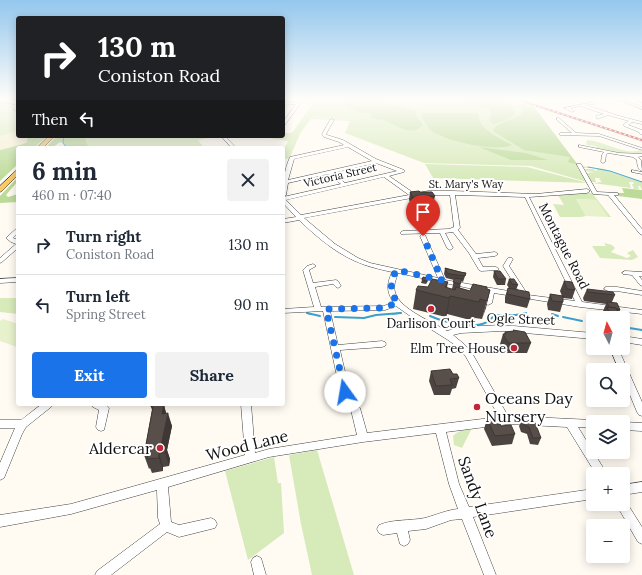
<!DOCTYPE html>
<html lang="en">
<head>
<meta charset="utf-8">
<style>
	:root { --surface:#fff; --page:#f2f2f3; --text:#1f2937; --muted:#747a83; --line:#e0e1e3; --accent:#1a73e8 }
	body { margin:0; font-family:Lora,serif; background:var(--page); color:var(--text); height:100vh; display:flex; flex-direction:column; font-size:15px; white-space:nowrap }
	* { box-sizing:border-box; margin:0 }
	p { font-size:13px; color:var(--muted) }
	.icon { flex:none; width:22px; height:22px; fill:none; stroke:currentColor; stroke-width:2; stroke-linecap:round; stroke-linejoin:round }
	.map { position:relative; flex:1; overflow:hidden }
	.details { position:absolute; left:16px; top:146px; width:269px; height:260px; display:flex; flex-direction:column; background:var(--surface); border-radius:4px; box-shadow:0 2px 10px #0003 }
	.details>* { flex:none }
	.top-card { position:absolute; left:16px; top:16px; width:269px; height:122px; border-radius:4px; box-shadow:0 2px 10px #0003; background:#202124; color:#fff; overflow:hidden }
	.needle { width:26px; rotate:354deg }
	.controls { position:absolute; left:586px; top:311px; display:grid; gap:8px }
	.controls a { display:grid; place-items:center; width:44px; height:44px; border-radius:4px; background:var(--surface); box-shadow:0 2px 10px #0003; font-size:20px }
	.pin { position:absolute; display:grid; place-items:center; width:34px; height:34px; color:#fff; margin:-41px -17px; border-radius:50% 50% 50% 0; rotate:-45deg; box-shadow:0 0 4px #0007 }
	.pin .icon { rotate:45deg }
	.me { position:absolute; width:44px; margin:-22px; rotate:347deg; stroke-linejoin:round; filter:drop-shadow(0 0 3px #0008) }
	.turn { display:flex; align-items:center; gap:14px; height:84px; padding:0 16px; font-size:18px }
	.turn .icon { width:52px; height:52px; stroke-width:2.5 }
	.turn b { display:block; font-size:28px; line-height:34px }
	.then { display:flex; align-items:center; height:38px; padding:0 16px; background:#0003; gap:8px; font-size:15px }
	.round { display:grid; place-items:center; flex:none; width:42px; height:42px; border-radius:4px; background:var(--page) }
	.overview { display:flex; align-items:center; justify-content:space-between; height:68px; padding:0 16px }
	h1 { font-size:24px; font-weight:700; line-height:30px }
	.cta { display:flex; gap:8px; margin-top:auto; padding:8px 16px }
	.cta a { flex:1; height:46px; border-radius:4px; background:var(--accent); color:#fff; font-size:16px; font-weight:700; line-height:46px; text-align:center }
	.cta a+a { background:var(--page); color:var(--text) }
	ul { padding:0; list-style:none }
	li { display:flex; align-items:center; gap:12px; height:60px; padding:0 16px; border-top:1px solid var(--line) }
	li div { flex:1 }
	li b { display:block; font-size:15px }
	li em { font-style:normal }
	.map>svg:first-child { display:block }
</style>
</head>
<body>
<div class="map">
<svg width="642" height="575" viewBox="0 0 642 575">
	<rect width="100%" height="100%" fill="#fffbf2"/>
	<path fill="#f5efd1" d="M18,131v5h10l-1,6 -4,2 -23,6v-14z"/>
	<g fill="#d7eaba">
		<path d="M315,100h199l20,7 44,58 9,17 -56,-16 -107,-3 -79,-30 5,-12 -39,-2 -10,13 -12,27 -6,-1v-7l5,-10 -19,-3 1,-2h13v-3h9z"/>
		<path d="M0,103l18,2 -3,4 3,2v20l-18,5z"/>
		<path d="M539,107l103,33v2l-102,-34z"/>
		<path d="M84,136h119l5,2 -10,2 6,8h-115z"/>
		<path d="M587,140c18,1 37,16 54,10l1,3 -18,1 -28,-6v-2l-10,-1z"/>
		<path d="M425,164l102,3 61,16 -155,-5z"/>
		<path d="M581,166l23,3 34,12 4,1v8l-2,-4h-2l1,3h-5l-2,-5h2l-1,-2h-4l2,6 -39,-5 10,-1 -3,-3 2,-1h-6l1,4h-5l-5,-9 8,-1 -9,-1 -1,-2h9l3,2 2,-3h-16z"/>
		<path d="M583,192l9,1 19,24h-3l-12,-17 -20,-1 10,17 -5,1h-21l-7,-13 11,1 -6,-10z"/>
		<path d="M604,243l8,2 3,3 -4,4 16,6 4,-2 -4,-3 6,-3 5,7 -6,3 -32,-2 -8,-12h14z"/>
		<path d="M0,298h18v16l-18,-2z"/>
		<path d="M471,430l-9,18 -8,-3 -1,-9c6,-6 10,-6 18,-6z"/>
		<path d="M317,450l37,125h-42l-11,-51 -12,-69z"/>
		<path d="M274,457l4,26h3l3,50 -36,27 -23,-89z"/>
	</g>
	<g fill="#bcdb99">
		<path d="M346,100h39l3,3 29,8 -2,3 8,11c-12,13 -27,0 -39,-5 -4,-1 -9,-1 -13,-2v-4l-15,-3 -12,-6z"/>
		<path d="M453,100h47l14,7 -2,1 4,5 -7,6 -15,5 -4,-2 1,-10 -2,-3z"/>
		<path d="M523,104l11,3 44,58 -10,-3 2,-5 -46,-7 -31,-19 3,-5 24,-11 3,-3 -1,-4 -5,-3z"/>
		<path d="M427,113h49l3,3c-1,14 23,23 33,29 -17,7 -60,-3 -77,-12 -6,-3 -10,-11 -14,-17l2,-2z"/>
		<path d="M28,136h19l-13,12h-16v16l-18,17v-31l23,-6 4,-2z"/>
		<path d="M57,136h27l5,12h-24l-2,-5 -3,-1 -8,6h-7z"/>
		<path d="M479,147l47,6 22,7h-37z"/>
		<path d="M18,177v4l-12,14 2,2 10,-3v8l-18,1v-7z"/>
		<path d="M622,188l20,2v9l-24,-3 -2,-3h8z"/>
	</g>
	<g fill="#e7f1cc">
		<path d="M576,199l20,1 12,17 -22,-1z"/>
		<path d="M3,319l15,5 -1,23 -17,-6v-20z"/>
	</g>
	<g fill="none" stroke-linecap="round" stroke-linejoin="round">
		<g stroke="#3ca0ce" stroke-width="1">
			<path d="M0,102l18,3"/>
			<path d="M18,106l-5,4 5,2"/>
			<path d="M64,136l-1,7 4,5"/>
			<path d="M588,167l22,4 32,11"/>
		</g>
		<g stroke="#3ca0ce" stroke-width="1.5">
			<path d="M307,313l3,1"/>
			<path d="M392,314l9,-1"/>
			<path d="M522,314l4,-1"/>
		</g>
		<g stroke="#3ca0ce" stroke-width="2">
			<path d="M307,313l13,3"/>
			<path d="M552,314l6,2"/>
			<path d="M430,316c14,6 41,13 55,7 4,-1 7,-6 10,-8h21l10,-2"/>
			<path d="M335,317l29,1 12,-3 25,-2"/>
			<path d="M563,317l19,4"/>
			<path d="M623,327l19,3"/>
		</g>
		<defs>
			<g id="minor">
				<path d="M299,100h4l-19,26h-1v-4l13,-18 -13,1v-2l15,-1z"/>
				<path d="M619,100h5l18,7v2z"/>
				<path d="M637,100h5v2z"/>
				<path d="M594,102l1,2 -9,1 33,11 23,6v2l-10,-2 -4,3 14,5v4h-2l-1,-2 -15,-6v-2l5,-3 -21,-6 -11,4 -1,-3 8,-2 -23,-8 -11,2 4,3 -2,1 -8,-4z"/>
				<path d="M557,118h2l17,15 23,1 43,14v2l-43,-14 -39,-1v-2h12l-15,-13z"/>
				<path d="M332,119l2,1 -8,14 1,1 16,5 33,19 28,11v2l-15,4 26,18 13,-3h24l84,3 51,-5 3,2 -3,2 -58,4 53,105 60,8v4l-62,-7 -86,-14 -2,10 -4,2 -4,-2 3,-11 -89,-19c-2,6 -5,13 -3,19 4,17 38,30 52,39l14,-4 41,-2 91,8v6l-91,-8 -41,2 -8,2 11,9 8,9 36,63 85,4 3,1 -3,1v6l-15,-1 29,47h-11l-29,-47 -58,-3 -63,8 13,52 10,23 124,-18v10l-120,18 23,58h-12l-22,-56 -11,1 -25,9 -18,2 2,9 -2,4 -4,2 -4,-2 -3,-11 -14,2 -4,-2 -2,-4 2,-4c14,-6 31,-4 46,-7 11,-3 22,-8 33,-9l-9,-25 -13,-51 -73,9 -94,15 -101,30 3,35 8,3 32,-7 4,2 2,4 -2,4 -36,9 -12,-5 -56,43h-16l2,-4 63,-47 -2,-6 -1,-28 -86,24 -71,13v-12l71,-11 174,-49 -4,-51h10l4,49 14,-4 88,-14 -6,-25 -9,-10 -19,-89 -40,2v-4l31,-2 -11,-37 4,-4 6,-2 3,2 -7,4 4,13 23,-3 2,1 3,5 -3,2 -2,-1 -3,-3 -18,3 6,20 63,-1 9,-4c-7,-12 -6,-18 -1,-30 -9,-2 -18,-4 -27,-7 -26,-9 -46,-26 -66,-45l-16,3v-4l13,-2 -13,-14v-6l58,-13 -13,-10 -40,9 -2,12 -3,2c0,-14 1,-27 7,-40l54,-12 -5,-3 -15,-5 -2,-3 8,-14zM348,147l24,14 -84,19 6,-21zM376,163l21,8 -52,12 -12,-10zM384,177l25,18 -108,20 -15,-15zM428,195h22l4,32 -5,2 -46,2 -2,1 -1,1 1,1 39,-1 7,15 3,2 3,-2 -8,-15 8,-1 16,21 10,17 2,1 17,-1 1,-1 -3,-2h-13l-5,-9 17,-2 3,-2 -3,-2 -19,2 -18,-24 2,-2 -5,-33 70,2 50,104 -47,-6 -19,-29 4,-7 -1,-1h-4l-5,8 17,27 -75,-13 -20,-45h-4l-1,1 18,42 -68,-15 -12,-5 -23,-14 -31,-26zM396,306l17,12 35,22 11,8 7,9 33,60 -132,16 -7,-25 -9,-10 -11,-48 42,-3 3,-1 1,-2 -1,-2 -3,-1 -44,4 -8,-34 55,-1z"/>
				<path d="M221,136h4l11,12h-4z"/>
				<path d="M579,145l40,8 23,1v2l-4,1 3,3 1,11c-4,-1 -5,-7 -5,-11l-4,-3 -25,-4 -2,2 -1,7 -2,1 -2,-1 1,-7 2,-3 -25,-5z"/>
				<path d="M577,164h4l16,28 21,1v2h-4l28,34v6l-2,-1 -32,-39 -15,-1 -16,-29z"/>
				<path d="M632,170l10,2v2l-10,-2z"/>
				<path d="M18,228v5l-5,5 5,2v8l-16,14 -2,1v-5l16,-14 -5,-2 -5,-4 10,-9z"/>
				<path d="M625,271l17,1v4h-3l3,4v6l-2,-1 -8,-10 -9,-1 -1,-1z"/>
				<path d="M18,278v4l-18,1v-4z"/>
				<path d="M606,287h11l25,4v4l-25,-4h-9l-4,-2z"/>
				<path d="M623,336l19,3v6l-19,-3z"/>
				<path d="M610,348h8l24,54v14l-3,-1 -2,-3 -14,-34v-8h-4z"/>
				<path d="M42,404h11l-2,3 -25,20 -4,7 -18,44 -4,2v-17l15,-35h-15v-8h21z"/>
				<path d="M91,404c6,0 14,-2 18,4l-5,22 -3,1 -3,-1 -2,-3 3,-17 -6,-3z"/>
				<path d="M623,422l19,1v8l-19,-1z"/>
				<path d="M642,482v10l-19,3v-10z"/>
				<path d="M623,500h2l17,27v17l-4,-2 -22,-38h7z"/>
				<path d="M257,556l4,2 5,17h-12l-3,-13 2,-4z"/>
			</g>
			<g id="major">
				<path d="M49,136h6l-12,12h-6z"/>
				<path d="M18,169v6l-16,16 -2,1v-6z"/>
			</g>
		</defs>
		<use href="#minor" stroke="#424242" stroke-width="1"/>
		<use href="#major" stroke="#202020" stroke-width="1"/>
		<use href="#minor" fill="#fff" fill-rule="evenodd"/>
		<use href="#major" fill="#f9ca68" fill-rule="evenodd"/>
		<defs>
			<path id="rail" d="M519,100l123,40"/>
		</defs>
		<use href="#rail" stroke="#c12539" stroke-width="2"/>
		<use href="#rail" stroke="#fff" stroke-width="1" stroke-dasharray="2.5" stroke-linecap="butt"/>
	</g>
	<g fill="#4c4440">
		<path d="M410,192h10l15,4 -2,8 -13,1v4h-6l-5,-9z"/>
		<path d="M445,268l21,5 -3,9 -2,-1 -1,7 10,3 17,-2 3,1 -8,29 -7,-1 -1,3 -27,-7 -1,3 -33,-8 3,-19 32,-8 -1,6 5,1 2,-9 -8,-2 -2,-4z"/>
		<path d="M494,271l12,8 -1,6h-8l-4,-8z"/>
		<path d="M509,279l9,6 -2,5 14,9 -3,9 -22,-5v-6l3,-9h1l-2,-3z"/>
		<path d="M422,280l6,1 -2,3 -5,-1z"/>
		<path d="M564,281l11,9 -3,9 -9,-1v4l-3,10 -12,-2 -1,-6 3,-10 12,2 -2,-5z"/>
		<path d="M587,289l28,6 -3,7 8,8 -4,8h-14l2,-4 -1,-3 3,-7 -22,-3 -1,-3z"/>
		<path d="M513,330l18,13 -4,10h-22l-5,-9 3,-10h1l1,-2 8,-1z"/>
		<path d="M431,371l22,3 6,4 -3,10 -4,1 -2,6h-16l-5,-14z"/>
		<path d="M152,404h9v1h3l2,8 6,13 -5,24 3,9 -1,7 -6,1v4l-11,2 -2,-5 -1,1 -5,-14 8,-45 -1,-3z"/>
		<path d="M487,419l14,7 14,8 -3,10 -20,2 -8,-17z"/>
		<path d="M522,420l19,18 -3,7 -8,-1 -3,-10 -6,-2 -2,-6z"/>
	</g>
	<g fill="#3e3734">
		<path d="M490,290l-4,18 -4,11 5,-18z"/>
		<path d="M450,296l-3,18 -1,3 3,-19z"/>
		<path d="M160,404h1l2,7 1,-6 3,12 1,-4 4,13 -5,24 3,9 -1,7 -4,-13 -4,-7z"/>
		<path d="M159,453l4,14v4l-4,-13z"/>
	</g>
	<g fill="#584f4b" stroke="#3e3734">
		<path d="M419,191l1,1h12l3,4 -16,1 2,3 -6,1 -5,-9z"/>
		<path d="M445,268l15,4 6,1 -1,3 -15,-2 -3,-1z"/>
		<path d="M494,271h6l6,8h-8z"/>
		<path d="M423,277l5,1 -1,3 -5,-1z"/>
		<path d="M455,278l7,1 -2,5 -7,-2z"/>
		<path d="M432,279l16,3 -3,5 10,3 1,-3 14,4 3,-7 14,3v2l3,1 -3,11 -7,-2 -1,3 -29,-6 -1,2 -33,-8 2,-4 10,1z"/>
		<path d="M509,279h5l4,6 -6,-1z"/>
		<path d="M564,281l8,1 3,8 -8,-1z"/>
		<path d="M508,288l21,4 1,7 -23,-5z"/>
		<path d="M587,289l26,3 2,3 -27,-3z"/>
		<path d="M550,294l13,2v6l-11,-1z"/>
		<path d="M607,302l10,1 3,7 -3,-1 -1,-1 -7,-1z"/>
		<path d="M607,307l9,1 2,4h-9z"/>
		<path d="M513,330l12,2 6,11h-23l-5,-9h3l-1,-2 9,-1z"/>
		<path d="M450,369l3,5h4l2,4 -9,1 2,6 -16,1 -5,-15z"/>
		<path d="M152,404h8v1h4l-2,9 6,-1 -7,33h5l-1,7h-6v5l-12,1 1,-4h-4l9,-48h-2z"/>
		<path d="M494,418l3,6h3l1,2 10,-1 4,9 -20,2 -8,-17z"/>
		<path d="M522,420h12l7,18h-8l-4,-11 -5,-2z"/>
	</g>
	<linearGradient id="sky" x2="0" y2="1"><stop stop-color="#94c7ee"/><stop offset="0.55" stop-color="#fffdf9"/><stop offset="1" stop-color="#fffdf9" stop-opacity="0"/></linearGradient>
	<rect width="642" height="181" fill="url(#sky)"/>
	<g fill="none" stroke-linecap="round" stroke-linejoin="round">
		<path stroke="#1a73e8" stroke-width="7" stroke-dasharray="0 12.6" d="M345,392l-19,-83 59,-1 13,-6c-10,-10 -7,-20 -2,-32l46,10 -19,-44"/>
	</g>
	<g fill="#c12539" stroke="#fff" stroke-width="1.5">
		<circle cx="431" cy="309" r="4"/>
		<circle cx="514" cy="348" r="4"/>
		<circle cx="477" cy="407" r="4"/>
		<circle cx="160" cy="448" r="4"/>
	</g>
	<g text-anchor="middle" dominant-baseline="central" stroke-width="4" stroke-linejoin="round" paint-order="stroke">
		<g font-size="11" fill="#0f0f0f" stroke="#fff">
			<text transform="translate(340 175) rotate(-13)">Victoria Street</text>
			<text x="466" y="184">St. Mary's Way</text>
		</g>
		<g font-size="13" fill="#0f0f0f" stroke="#fff">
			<text transform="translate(564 246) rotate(63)">Montague Road</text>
			<text transform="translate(521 319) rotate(2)">Ogle Street</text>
		</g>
		<g font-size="13" fill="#0f0f0f" stroke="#fff">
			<text x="431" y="323">Darlison Court</text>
			<text x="506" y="348" text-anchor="end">Elm Tree House</text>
		</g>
		<g font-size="16" fill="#0f0f0f" stroke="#fff" text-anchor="start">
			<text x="485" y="398">Oceans Day<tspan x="485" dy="18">Nursery</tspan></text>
			<text x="152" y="448" text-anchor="end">Aldercar</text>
		</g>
		<g font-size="16" fill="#0f0f0f" stroke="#fff">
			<text transform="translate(247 445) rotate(-14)">Wood Lane</text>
			<text transform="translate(478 497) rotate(70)">Sandy Lane</text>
		</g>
	</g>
</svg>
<div class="controls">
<a><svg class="needle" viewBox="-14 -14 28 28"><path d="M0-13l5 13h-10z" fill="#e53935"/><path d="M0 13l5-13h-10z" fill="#747a83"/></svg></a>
<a><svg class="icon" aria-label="search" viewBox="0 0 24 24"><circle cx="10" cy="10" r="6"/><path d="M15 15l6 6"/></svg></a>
<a><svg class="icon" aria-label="layers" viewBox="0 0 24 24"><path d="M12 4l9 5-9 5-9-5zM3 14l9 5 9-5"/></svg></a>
<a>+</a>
<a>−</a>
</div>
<div class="pin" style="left:423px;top:236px;background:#d93025"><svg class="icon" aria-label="arrive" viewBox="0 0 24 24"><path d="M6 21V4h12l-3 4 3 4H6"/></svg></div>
<svg class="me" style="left:345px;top:392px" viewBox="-20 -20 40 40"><circle r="19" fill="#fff"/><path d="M0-13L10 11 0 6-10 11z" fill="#1a73e8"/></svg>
<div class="top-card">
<div class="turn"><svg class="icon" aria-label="right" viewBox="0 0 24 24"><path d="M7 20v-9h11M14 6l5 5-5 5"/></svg><div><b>130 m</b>Coniston Road</div></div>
<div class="then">Then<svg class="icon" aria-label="left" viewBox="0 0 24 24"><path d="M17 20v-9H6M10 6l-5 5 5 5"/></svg></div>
</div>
<section class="details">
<div class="overview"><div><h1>6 min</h1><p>460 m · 07:40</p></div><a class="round"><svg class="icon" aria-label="close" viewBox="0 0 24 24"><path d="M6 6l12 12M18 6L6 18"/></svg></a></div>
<ul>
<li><svg class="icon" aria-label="right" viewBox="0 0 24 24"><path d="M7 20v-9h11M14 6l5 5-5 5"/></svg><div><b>Turn right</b><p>Coniston Road</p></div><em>130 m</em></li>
<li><svg class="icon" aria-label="left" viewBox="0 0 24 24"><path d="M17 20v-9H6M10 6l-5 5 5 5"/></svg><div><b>Turn left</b><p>Spring Street</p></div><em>90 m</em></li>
</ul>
<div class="cta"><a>Exit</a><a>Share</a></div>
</section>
</div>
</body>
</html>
